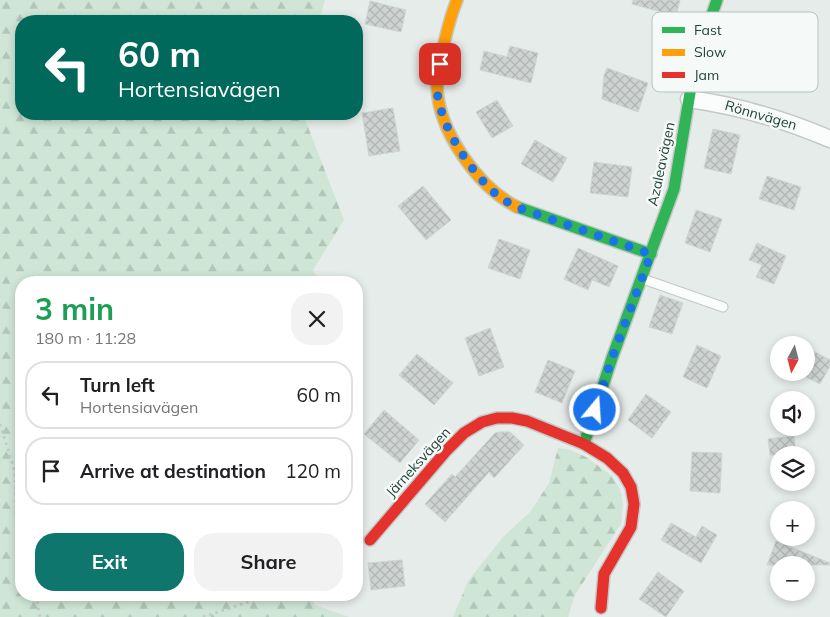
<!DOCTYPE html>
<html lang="en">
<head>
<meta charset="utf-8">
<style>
	:root { --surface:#fff; --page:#f2f2f2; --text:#202124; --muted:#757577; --line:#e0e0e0; --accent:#0f766e }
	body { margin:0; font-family:Mulish,sans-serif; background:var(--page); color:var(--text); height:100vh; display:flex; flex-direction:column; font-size:19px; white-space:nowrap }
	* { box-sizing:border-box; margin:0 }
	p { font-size:16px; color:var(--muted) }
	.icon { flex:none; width:28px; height:28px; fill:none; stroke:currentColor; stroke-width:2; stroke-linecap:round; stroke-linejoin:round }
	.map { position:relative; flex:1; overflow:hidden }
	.side { position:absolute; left:15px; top:276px; width:348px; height:325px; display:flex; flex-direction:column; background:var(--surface); border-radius:20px; box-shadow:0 2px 8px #0003 }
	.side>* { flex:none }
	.top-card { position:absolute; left:15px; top:15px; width:348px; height:105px; border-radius:20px; box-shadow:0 2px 8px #0003; background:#00695c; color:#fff; overflow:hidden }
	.needle { width:32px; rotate:187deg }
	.tools { position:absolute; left:770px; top:336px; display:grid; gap:10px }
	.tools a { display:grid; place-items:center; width:45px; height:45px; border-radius:50%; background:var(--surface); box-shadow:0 2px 8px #0003; font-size:25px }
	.pin { position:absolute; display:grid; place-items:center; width:42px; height:42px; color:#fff; margin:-21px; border-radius:10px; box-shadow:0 2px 8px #0006 }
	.me { position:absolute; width:55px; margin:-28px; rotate:18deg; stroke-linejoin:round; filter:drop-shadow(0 0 4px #0008) }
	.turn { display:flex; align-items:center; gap:18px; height:105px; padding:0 20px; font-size:22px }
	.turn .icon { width:65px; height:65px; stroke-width:2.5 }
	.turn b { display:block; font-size:35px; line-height:42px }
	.round { display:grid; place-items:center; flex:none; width:52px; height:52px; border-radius:20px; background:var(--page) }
	.headline { display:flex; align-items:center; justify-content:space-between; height:85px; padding:0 20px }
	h1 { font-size:30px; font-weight:700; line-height:38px; color:#1e9e55 }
	.primary-button { display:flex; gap:10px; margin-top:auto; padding:10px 20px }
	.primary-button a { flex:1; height:58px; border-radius:20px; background:var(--accent); color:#fff; font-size:20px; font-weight:700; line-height:58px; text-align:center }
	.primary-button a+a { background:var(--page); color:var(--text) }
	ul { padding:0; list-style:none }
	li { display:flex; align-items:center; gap:15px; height:68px; margin:0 10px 8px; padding:0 10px; border:2px solid var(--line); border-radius:20px }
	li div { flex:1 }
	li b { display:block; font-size:19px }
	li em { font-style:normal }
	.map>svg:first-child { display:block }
</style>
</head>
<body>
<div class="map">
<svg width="830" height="617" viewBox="0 0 830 617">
	<defs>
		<pattern id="forest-firs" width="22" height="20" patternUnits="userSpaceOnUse" patternTransform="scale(1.25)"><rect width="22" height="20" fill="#cfe6d6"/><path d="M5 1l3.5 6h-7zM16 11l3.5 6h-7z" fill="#b1c6b8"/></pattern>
		<pattern id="building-cross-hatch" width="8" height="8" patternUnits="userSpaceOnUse" patternTransform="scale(1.25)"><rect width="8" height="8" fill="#ced3d1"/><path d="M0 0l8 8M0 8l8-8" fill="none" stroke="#b1b6b4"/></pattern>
	</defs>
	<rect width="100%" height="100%" fill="#e6ece9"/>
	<g fill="url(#forest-firs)">
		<path d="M0,0h325l-6,21h-298v93h282l41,106 -31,50 8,12h-300v313h289l5,10 34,12h-349z"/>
		<path d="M558,448l10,1 18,8 25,18 9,14 3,14 -2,21 -46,71 -7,22h-115l15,-36 35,-44 28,-26 18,-28z"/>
	</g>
	<g fill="url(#building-cross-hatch)" stroke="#cfd5d2">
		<path d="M633,0h47l-4,16 -44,-12z"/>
		<path d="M370,1l36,9 -5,22 -36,-8z"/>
		<path d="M510,46l28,7 -7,30 -51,-13 4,-19 23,6z"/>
		<path d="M607,68l41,15 -10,29 -36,-13 2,-24z"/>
		<path d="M497,100l16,26 -21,12 -16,-26z"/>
		<path d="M393,108l7,43 -31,5 -7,-43z"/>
		<path d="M713,129l27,6 -9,39 -27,-6z"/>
		<path d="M535,140l32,18 -14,24 -32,-18z"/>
		<path d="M594,162l38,5 -4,30 -38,-4z"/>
		<path d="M767,176l34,11 -7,23 -35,-11z"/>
		<path d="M423,186l28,34 -25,20 -28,-34z"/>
		<path d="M696,210l26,9 -12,33 -25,-9z"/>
		<path d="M499,239l31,11 -10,29 -32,-11z"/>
		<path d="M757,243l29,13 -12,28 -18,-7 6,-12 -13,-5z"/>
		<path d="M578,248l40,18 -9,21 -17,-7 -4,10 -24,-11z"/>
		<path d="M660,295l23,8 -11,31 -23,-7z"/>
		<path d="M490,328l14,39 -25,9 -14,-38z"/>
		<path d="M697,345l24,11 -14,32 -24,-11z"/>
		<path d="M806,347l24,13v6l-10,18 -14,-7z"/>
		<path d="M417,354l36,29 -19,22 -35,-30z"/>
		<path d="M548,360l27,11 -13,32 -27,-11z"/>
		<path d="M646,394l25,18 -19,26 -24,-18z"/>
		<path d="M384,410l35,30 -19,23 -36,-29z"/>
		<path d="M499,432h11l14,13 -30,33 -5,-6 -44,50 -20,-18 27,-30 3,3 40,-44z"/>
		<path d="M794,436l2,19h-26l-2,-16z"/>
		<path d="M692,452l30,1 -2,40 -30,-2z"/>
		<path d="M671,523l25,14 6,-11 15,9 -16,28 -40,-23z"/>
		<path d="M776,541l54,22v2h-63z"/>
		<path d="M402,560l3,26 -34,4 -3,-27z"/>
		<path d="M658,572l26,19 -18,26 -27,-18z"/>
	</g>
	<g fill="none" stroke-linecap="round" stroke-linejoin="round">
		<defs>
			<path id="lane" d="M643,279l80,28"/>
			<path id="street" d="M689,99c51,7 94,20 141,40"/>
			<g id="fast">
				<path d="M517,207l134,47"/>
				<path d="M584,444l28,-86 62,-169 21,-126 22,-63"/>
			</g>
			<path id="slow" d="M457,0c-8,20 -13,42 -17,63 -1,8 -3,16 -3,23 1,45 41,101 80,121"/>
			<path id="jam" d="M370,540l77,-90 17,-17 18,-11 15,-4h15l15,3 57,23 23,14 16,15 8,14 3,17 -3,23 -27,47 -3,34"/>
		</defs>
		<use href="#lane" stroke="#c3c9c6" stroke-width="11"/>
		<use href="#street" stroke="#c3c9c6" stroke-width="19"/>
		<use href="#fast" stroke="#c2cac7" stroke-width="14"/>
		<use href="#slow" stroke="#c2cac7" stroke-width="14"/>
		<use href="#jam" stroke="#c2cac7" stroke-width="14"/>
		<g stroke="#c2cbc9" stroke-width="3" stroke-dasharray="2.5 4" stroke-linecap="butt">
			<path d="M0,424l15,48 1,42 5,20"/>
			<path d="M36,595l4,22"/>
			<path d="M203,617l66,-22"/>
		</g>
		<use href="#lane" stroke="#fbfcfc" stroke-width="9"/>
		<use href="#street" stroke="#fbfcfc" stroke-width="16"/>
		<use href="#fast" stroke="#30b455" stroke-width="11"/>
		<use href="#slow" stroke="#ff9f0a" stroke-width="11"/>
		<use href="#jam" stroke="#e5322d" stroke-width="11"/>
	</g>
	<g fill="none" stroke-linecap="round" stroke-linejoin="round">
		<path stroke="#1a73e8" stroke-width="9" stroke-dasharray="0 16.2" d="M440,64c-1,8 -4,18 -3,27 4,36 32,79 59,103 6,5 13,9 20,13l135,47 -39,104 -17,52"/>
	</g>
	<g text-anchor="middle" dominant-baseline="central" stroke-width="5" stroke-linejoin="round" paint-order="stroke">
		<g font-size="14" fill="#224239" stroke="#f5faf8">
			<text transform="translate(761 115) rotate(16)">Rönnvägen</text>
			<text transform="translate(661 164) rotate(-78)">Azaleavägen</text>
			<text transform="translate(418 462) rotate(-48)">Järneksvägen</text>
		</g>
	</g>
	<rect x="652" y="12" width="166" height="80" rx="8" fill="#f5faf8" stroke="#b6c3bf" stroke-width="1"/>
	<rect x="662" y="27" width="23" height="6" fill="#30b455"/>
	<rect x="662" y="49" width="23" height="7" fill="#ff9f0a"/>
	<rect x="662" y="72" width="23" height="6" fill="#e5322d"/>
	<g font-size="14" fill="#224239">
		<text x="694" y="35">Fast</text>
		<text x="694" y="57">Slow</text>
		<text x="694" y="80">Jam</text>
	</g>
</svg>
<div class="tools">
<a><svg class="needle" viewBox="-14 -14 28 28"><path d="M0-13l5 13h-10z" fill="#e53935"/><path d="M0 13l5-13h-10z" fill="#757577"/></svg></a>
<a><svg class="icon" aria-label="sound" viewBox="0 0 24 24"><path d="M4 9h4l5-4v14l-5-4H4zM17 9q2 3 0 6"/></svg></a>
<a><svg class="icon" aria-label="layers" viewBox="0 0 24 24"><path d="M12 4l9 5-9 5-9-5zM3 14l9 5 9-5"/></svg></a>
<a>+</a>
<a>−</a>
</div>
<div class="pin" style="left:440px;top:64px;background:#d93025"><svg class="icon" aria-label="arrive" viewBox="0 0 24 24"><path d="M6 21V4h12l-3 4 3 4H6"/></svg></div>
<svg class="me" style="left:595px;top:410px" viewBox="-20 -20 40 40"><circle r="17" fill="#1a73e8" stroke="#fff" stroke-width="3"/><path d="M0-11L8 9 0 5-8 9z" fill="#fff"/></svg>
<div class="top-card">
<div class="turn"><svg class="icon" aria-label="left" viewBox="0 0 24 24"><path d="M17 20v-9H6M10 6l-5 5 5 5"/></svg><div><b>60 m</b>Hortensiavägen</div></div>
</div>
<section class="side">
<div class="headline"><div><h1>3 min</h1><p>180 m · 11:28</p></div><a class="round"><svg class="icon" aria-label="close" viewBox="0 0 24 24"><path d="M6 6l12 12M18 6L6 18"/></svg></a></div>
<ul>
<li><svg class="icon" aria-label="left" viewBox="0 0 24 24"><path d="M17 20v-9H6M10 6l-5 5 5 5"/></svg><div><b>Turn left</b><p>Hortensiavägen</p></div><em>60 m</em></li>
<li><svg class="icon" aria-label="arrive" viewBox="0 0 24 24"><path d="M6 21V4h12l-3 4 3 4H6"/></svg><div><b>Arrive at destination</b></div><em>120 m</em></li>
</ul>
<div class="primary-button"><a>Exit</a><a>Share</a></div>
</section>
</div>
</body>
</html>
